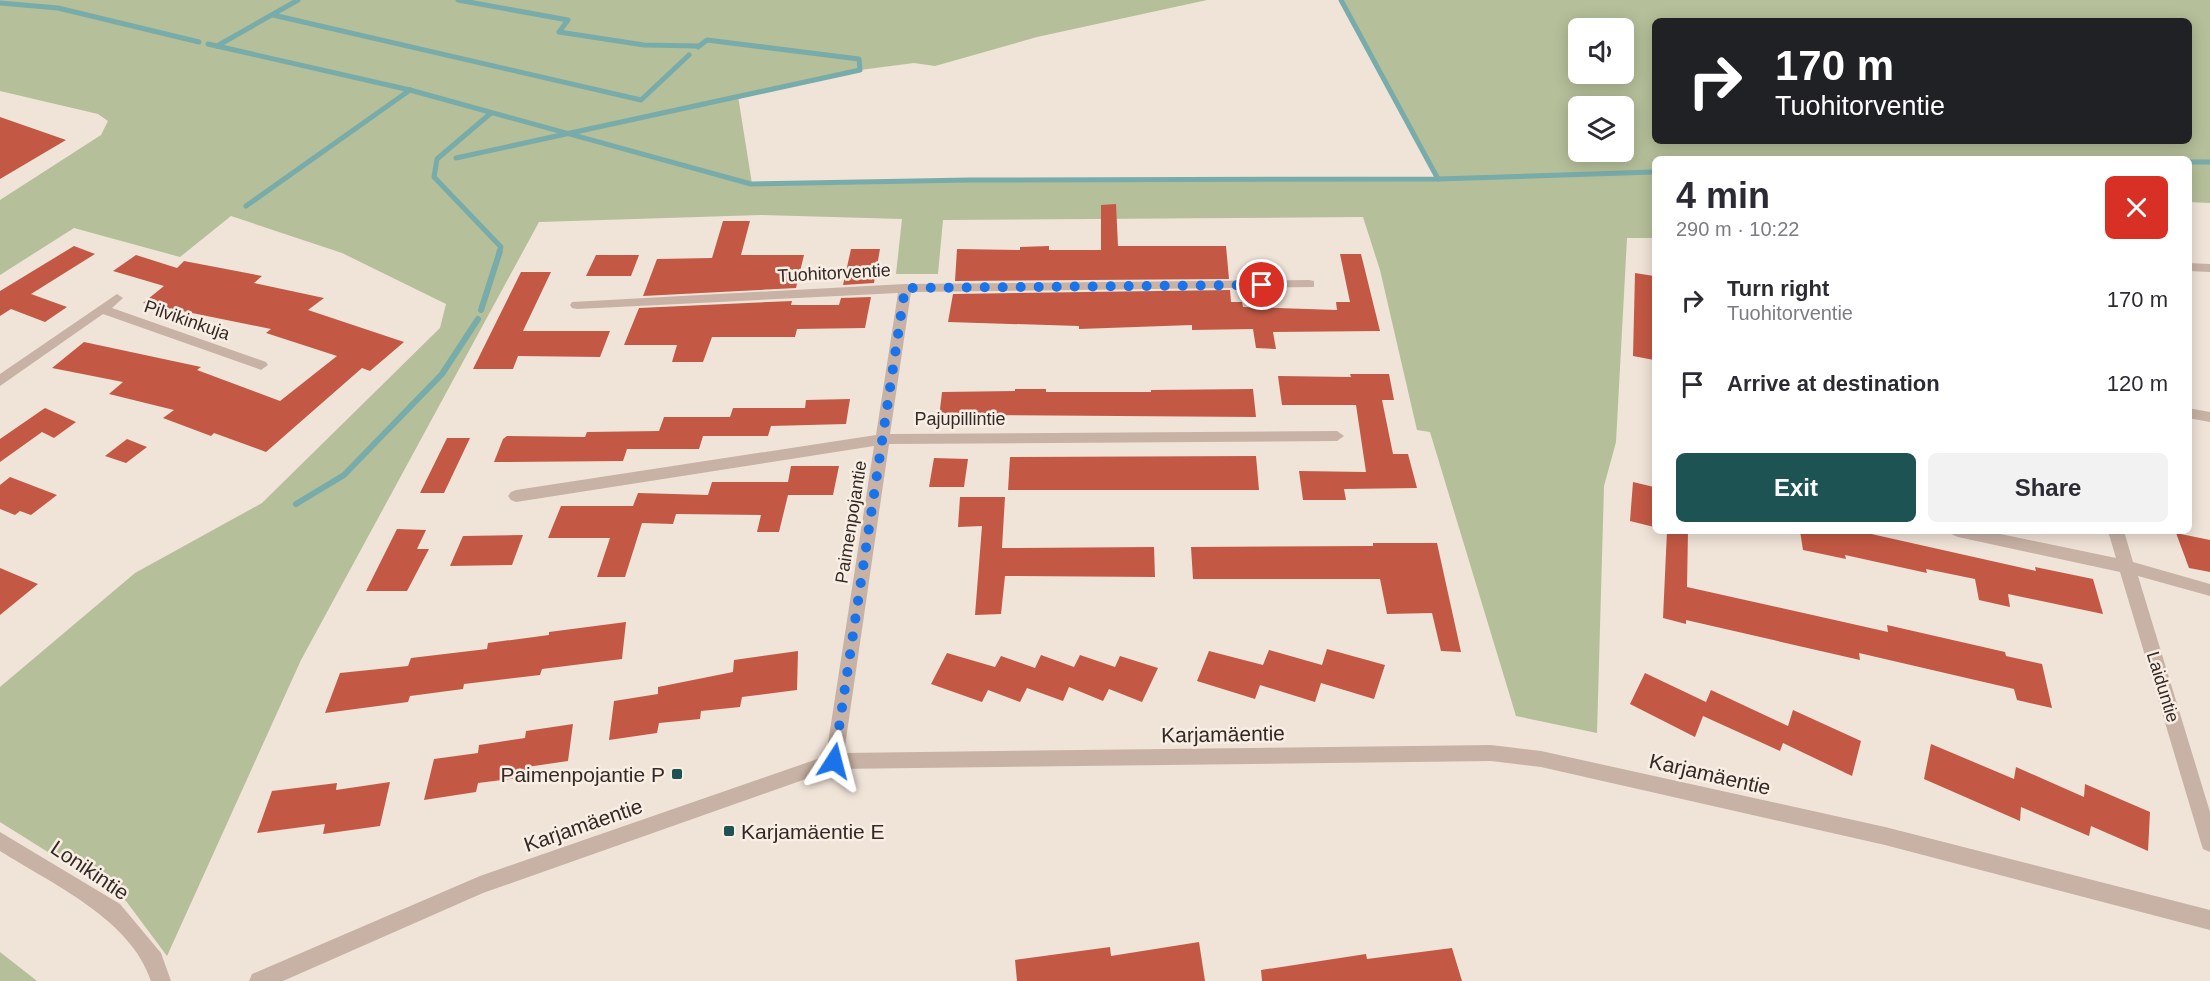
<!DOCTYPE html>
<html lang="en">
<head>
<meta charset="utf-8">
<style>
	:root { --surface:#fff; --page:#f2f2f3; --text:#2b2b33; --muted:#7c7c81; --accent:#1d5453 }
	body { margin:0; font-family:Helvetica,sans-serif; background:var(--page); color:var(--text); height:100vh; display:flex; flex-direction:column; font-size:22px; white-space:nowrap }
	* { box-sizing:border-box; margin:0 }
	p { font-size:20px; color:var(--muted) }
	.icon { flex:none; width:33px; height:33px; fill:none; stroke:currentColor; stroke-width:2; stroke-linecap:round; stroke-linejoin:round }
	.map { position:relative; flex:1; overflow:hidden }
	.drawer { position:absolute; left:1652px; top:156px; width:540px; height:378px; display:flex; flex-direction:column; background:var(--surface); border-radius:9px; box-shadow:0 3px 15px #0003 }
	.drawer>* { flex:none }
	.guide { position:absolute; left:1652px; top:18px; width:540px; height:126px; border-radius:9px; box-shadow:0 3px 15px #0003; background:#202124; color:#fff; overflow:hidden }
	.buttons { position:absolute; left:1568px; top:18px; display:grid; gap:12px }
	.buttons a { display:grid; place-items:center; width:66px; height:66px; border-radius:9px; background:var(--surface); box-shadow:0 3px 15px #0003; font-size:30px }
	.pin { position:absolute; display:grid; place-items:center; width:51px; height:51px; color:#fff; margin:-26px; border:3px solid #fff; border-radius:50%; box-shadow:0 2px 6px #0007 }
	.me { position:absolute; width:66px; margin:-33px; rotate:9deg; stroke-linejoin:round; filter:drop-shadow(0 0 4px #0008) }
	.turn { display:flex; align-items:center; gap:21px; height:126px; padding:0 24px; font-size:27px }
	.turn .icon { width:78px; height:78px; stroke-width:2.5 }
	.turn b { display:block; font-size:42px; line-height:51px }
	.round { display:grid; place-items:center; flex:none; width:63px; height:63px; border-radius:9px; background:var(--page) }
	.headline { display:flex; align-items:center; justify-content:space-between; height:102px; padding:0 24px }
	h1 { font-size:36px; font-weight:700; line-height:45px }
	.cta { display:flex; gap:12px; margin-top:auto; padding:12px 24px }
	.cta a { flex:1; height:69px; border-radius:9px; background:var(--accent); color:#fff; font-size:24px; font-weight:700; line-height:69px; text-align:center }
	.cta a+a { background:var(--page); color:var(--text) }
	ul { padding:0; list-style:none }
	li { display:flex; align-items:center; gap:18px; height:84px; padding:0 24px }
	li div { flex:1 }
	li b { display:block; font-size:22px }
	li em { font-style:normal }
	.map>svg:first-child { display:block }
</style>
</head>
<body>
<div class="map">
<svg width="2210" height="981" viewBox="0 0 2210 981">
	<rect width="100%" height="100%" fill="#f0e3d8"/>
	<g fill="#b5bf99" fill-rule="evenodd">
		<path d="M0,0h1207l-170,37 -102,29 -21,-3 -54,7 -122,26 14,88 218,-4 467,-1 -96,-179h869v203l-21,-1 -1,-43h-534v79h-27l-11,204 -12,44 -7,247 -81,-17 -86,-284 -13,-2 -37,-160 -17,-53 -420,3 -5,54h-42l6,-55 -141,-4 -222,7 -238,438 -134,296 -41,-55 -126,-79v-135l135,-114 127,-70 178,-175 6,-24 -104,-51 -111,-37 -51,41 -106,-29 -74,47v-75l101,-65 7,-14 -10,-7 -98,-23zM1654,21h534v120h-534zM1578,28h45v46h-45zM1578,106h45v46h-45z"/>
		<path d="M0,952l37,29h-37z"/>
	</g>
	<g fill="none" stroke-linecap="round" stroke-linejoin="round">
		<g stroke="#78acaa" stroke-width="5">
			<path d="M458,0l110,20 -9,12 85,13 55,1"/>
			<path d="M1341,0l97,179"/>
			<path d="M0,3l58,5 141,34"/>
			<path d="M273,15l368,85 48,-45"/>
			<path d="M208,44l202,46 341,94 219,-4 468,-1 216,-7"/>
			<path d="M217,46l81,-46"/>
			<path d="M491,113l-54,46 -3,18 67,70 -2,5"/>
			<path d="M456,158l404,-88 -1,-11 -152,-19 -9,7"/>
			<path d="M2188,162h22"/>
			<path d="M246,206l164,-116"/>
		</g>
		<g stroke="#78acaa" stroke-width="6">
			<path d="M481,310l19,-59"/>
			<path d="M296,504l48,-29 98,-101 36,-55"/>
		</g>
	</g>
	<g fill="#c35944">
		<path d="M0,117l66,23 -66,39z"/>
		<path d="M1116,204l2,42h108l3,33 -274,2 2,-32 63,1v-3l29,-1v4h52v-45z"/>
		<path d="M723,221h27l-9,34h63l-8,33 -153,8 14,-37 55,-1z"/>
		<path d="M74,246l21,8 -64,40 36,13 -22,15 -34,-13 -11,7v-25z"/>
		<path d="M851,249h29l-6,34 -31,2z"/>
		<path d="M1340,254h21l19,77 -107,1 3,17 -20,-1 -3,-19 -61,1v-5l-113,4v-3l-131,-4 5,-28 277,-4 1,12h11l1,5 94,3 -1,-8h14z"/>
		<path d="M136,255l41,13 7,-7 78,15 -8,7 70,15 -16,12 96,32 -34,29 -8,-3 -96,84 -52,-19 -3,3 -48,-18 11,-8 -65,-16 14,-12 -71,-14 32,-26 117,25 -4,3 83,31 57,-45 -71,-23 5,-4 -128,-26 21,-17 -51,-15z"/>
		<path d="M596,255h43l-8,21h-45z"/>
		<path d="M521,272h30l-28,59h87l-10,26 -82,-1 -5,13h-40z"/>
		<path d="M1635,273l19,3v84l-21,-4z"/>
		<path d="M871,297l-6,31 -68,1 -2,8h-83l-9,25h-31l5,-17h-53l15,-37 153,-7 -1,4h48l2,-7z"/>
		<path d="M1350,374h39l5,26h-12l11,54h15l9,34 -73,1 2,11h-43l-4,-29 67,1 -10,-67h-74l-4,-29 73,1z"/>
		<path d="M1015,389h31v3h105v-2l102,-1 3,28 -270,-2 -47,3 3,-26 73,-1z"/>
		<path d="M850,399l-4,25 -75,2 -3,10h-65l-4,13h-72l-4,12 -129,1 9,-23 4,-3 78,1 2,-5 72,-1 5,-14h66l3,-9h72l1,-8z"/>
		<path d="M45,408l31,14 -22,16 -12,-6 -42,30v-23z"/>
		<path d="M447,438h23l-26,55h-24z"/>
		<path d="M127,439l20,8 -21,16 -21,-7z"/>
		<path d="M1256,456l3,34h-251l2,-33z"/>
		<path d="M934,458l34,1 -4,28h-35z"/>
		<path d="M791,466h48l-6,29h-45l-9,37h-22l4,-17 -85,-1 -3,10 -31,-1 -17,54h-28l13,-39h-62l13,-32h72l5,-13 70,2 4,-13h76z"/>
		<path d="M10,477l47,18 -26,20 -11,-4 -5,4 -15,-6v-24z"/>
		<path d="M1633,482l21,5v40l-24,-6z"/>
		<path d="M960,497h45l-3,51 152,-1 1,30 -150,-1 -4,38 -26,1 7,-89 -24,1z"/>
		<path d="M397,529l29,1 -9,19h12l-22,42h-41z"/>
		<path d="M1667,531h21l-1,56 201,45 -1,-7 118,27 1,4 36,8 10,44 -35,-8 -3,-11 -155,-36 1,7 -174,-40v4l-23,-6z"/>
		<path d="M1800,531h58l178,40 -1,-4 58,12 10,35 -95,-20 2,13 -31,-7 -4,-21 -49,-10 1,4 -82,-18 1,4 -43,-9z"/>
		<path d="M2176,533l34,7v32l-21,-4z"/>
		<path d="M523,535l-11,30 -62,1 13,-30z"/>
		<path d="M1373,543h64l24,109 -20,-1 -9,-38 -45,1 -7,-35h-187l-2,-32 182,-1z"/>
		<path d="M0,568l38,16 -38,31z"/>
		<path d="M626,622l-4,37 -80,10 -2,6 -76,9 -1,5 -53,7 -2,6 -83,11 15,-40 68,-7 3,-8 76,-9 1,-6 61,-8v-3z"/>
		<path d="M1327,649l58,16 -11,34 -53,-16 -6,19 -55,-17 -5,14 -58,-18 12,-30 54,14 6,-15 53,15z"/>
		<path d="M798,651l-1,39 -55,7 -2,10 -39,4 -1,8 -41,4 -2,10 -48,7 5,-39 44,-7v-7l75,-15 1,-12z"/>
		<path d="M947,653l48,14 6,-11 34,12 6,-13 33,12 6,-12 35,12 5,-11 38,12 -16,34 -33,-13 -6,12 -34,-14 -6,14 -36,-13 -7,14 -32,-12 -6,12 -51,-18z"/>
		<path d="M1645,673l61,29 5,-12 77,36 5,-16 68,31 -9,35 -69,-33 -3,8 -77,-35 -8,21 -65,-33z"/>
		<path d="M573,724l-5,37 -41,6 -1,10 -48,6 -2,9 -52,8 10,-41 44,-6 1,-8 46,-7 1,-7z"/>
		<path d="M1931,744l83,35 2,-12 68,30 1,-13 65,28 -2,39 -57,-25 -2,10 -68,-29 -1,14 -96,-42z"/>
		<path d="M390,782l-10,44 -57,8 2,-10 -68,9 15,-42 65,-8 -1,7z"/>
		<path d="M1199,942l6,39h-188l-2,-21 95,-13 1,9z"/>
		<path d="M1452,948l10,33h-200l-1,-11 105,-16 1,5z"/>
	</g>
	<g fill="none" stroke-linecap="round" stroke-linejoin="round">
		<g fill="#c8b2a5" fill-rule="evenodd">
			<path d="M2188,263l22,1v8l-22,-1z"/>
			<path d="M1309,280l5,1v6l-403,5 -21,142 447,-3 7,5 -7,5 -448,3 -45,309 647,-8 50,6 344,76 325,83v20l-325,-85 -344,-78 -50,-6 -657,8 -351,124 -200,88h-34l3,-7 228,-98 346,-120 48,-310 -358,56 -5,-2 -3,-4 3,-4 5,-2 360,-55 22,-142 -321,16 -5,-1 -2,-3 2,-3 333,-18z"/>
			<path d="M117,294l6,4 -11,10 154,54 2,3 -7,5 -5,-2 -153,-54 -103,72v-12z"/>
			<path d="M2188,408l22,4v10l-22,-4z"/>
			<path d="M1950,531h36l130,27 -8,-27h16l9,31 77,22v12l-72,-20 72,236v40l-7,-3 -2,-6 -81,-271 -162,-35 -5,-2z"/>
		</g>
		<path fill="#c8b2a5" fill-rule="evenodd" d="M0,832l120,72 41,49 10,28h-20c-20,-62 -99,-97 -151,-130z"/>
	</g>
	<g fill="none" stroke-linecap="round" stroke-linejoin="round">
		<path stroke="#1a73e8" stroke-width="10" stroke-dasharray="0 18" d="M834,761l71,-473 357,-3"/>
	</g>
	<g fill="#1d5453" stroke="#f8eee4" stroke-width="2">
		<rect x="671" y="768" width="12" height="12" rx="3"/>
		<rect x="723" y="825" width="12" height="12" rx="3"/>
	</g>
	<g text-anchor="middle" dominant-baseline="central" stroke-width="5" stroke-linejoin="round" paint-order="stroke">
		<g font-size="18" fill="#342926" stroke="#f8eee4">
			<text transform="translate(834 273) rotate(-3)">Tuohitorventie</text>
			<text transform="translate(187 320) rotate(19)">Pilvikinkuja</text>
			<text x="960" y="419">Pajupillintie</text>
			<text transform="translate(851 522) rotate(-81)">Paimenpojantie</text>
			<text transform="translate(2163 687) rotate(73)">Laiduntie</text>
		</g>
		<g font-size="21" fill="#342926" stroke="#f8eee4">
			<text transform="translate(1223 734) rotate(-1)">Karjamäentie</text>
			<text transform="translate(1710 774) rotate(13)">Karjamäentie</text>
			<text transform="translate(583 825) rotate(-19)">Karjamäentie</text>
			<text transform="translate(90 870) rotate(34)">Lonikintie</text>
		</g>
		<g font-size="21" fill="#342926" stroke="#f8eee4" text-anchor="end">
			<text x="665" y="774">Paimenpojantie P</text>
			<text x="741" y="831" text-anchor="start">Karjamäentie E</text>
		</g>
	</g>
</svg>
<div class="buttons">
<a><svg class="icon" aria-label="sound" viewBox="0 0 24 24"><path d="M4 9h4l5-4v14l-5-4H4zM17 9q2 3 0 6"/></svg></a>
<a><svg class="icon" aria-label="layers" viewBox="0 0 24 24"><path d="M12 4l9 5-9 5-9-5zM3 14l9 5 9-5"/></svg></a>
</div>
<div class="pin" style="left:1262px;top:285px;background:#d93025"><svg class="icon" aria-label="arrive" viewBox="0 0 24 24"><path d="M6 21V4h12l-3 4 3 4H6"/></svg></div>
<svg class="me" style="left:834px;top:761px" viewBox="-20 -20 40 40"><path d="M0-17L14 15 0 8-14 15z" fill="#1a73e8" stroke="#fff" stroke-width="4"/></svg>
<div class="guide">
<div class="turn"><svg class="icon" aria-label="right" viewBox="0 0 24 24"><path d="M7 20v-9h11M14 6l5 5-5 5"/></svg><div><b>170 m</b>Tuohitorventie</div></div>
</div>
<section class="drawer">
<div class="headline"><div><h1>4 min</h1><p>290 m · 10:22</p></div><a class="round" style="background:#d93025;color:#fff"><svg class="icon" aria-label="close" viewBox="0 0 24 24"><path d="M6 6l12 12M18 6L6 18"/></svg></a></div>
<ul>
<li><svg class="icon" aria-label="right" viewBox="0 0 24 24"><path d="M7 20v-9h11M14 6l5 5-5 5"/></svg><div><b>Turn right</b><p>Tuohitorventie</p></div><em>170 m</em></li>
<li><svg class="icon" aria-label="arrive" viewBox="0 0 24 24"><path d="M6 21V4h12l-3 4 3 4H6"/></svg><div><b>Arrive at destination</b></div><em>120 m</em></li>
</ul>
<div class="cta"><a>Exit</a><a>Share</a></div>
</section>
</div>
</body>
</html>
